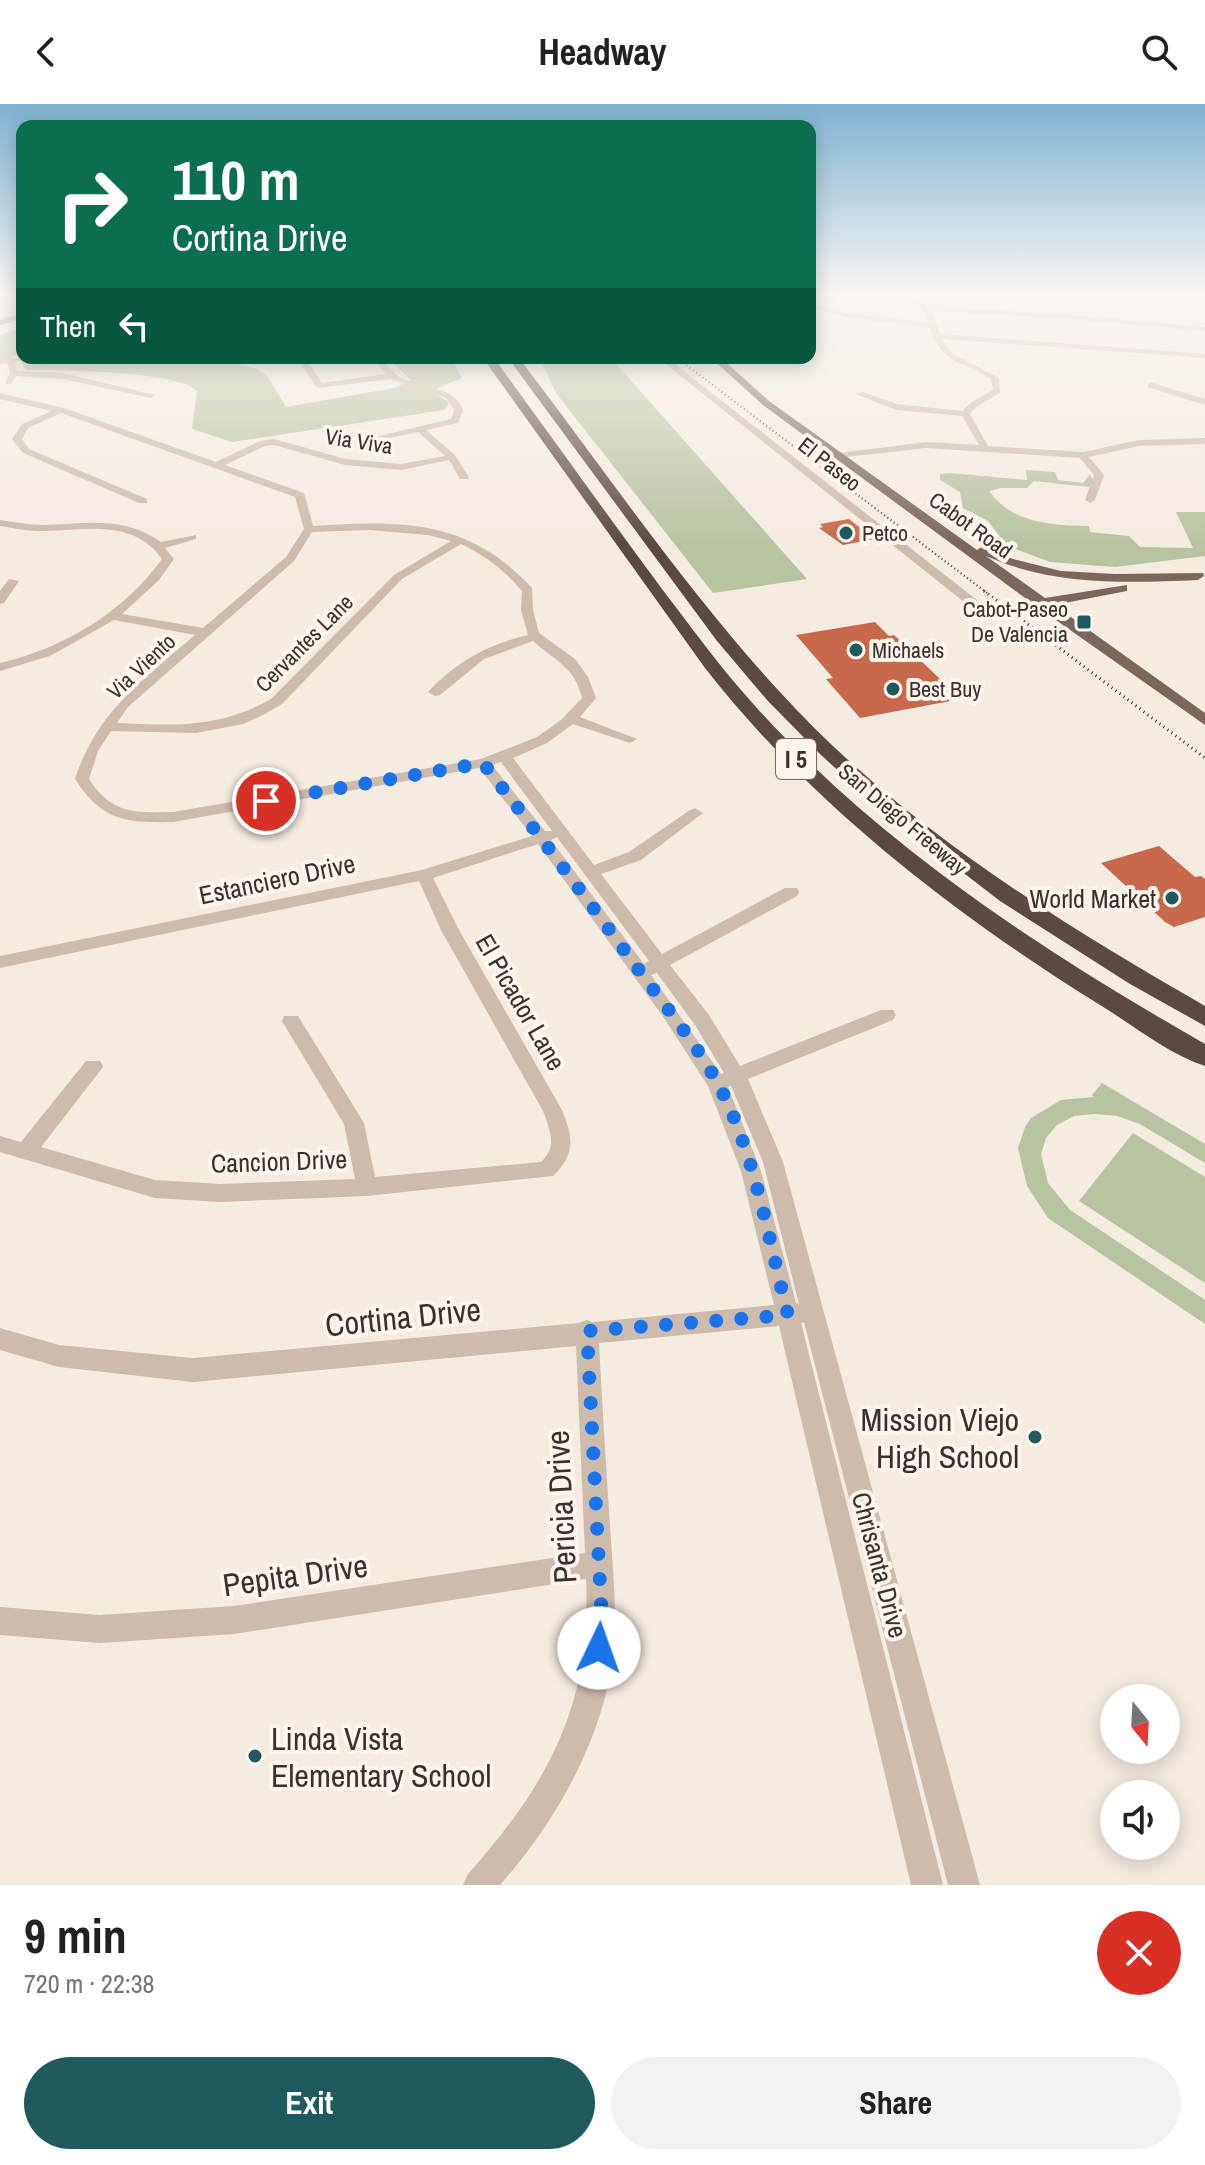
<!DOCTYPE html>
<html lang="en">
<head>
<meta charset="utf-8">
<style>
	:root { --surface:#fff; --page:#f2f2f2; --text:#202124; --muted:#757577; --accent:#1f5a5e }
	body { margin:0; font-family:"Archivo Narrow",sans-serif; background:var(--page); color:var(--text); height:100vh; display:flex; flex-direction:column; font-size:30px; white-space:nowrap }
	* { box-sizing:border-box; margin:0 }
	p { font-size:26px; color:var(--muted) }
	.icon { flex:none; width:44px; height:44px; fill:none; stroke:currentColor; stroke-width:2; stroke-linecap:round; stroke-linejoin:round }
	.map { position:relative; height:1781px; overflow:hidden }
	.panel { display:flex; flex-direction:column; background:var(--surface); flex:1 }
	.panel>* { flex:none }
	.guide { position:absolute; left:16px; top:16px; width:800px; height:244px; border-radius:16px; box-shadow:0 4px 20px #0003; background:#0b6e4f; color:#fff; overflow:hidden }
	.needle { width:52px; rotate:162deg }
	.buttons { position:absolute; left:1100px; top:1580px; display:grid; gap:16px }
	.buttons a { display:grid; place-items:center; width:80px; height:80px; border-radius:50%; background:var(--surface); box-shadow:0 4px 20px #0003; font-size:40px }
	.pin { position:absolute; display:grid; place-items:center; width:68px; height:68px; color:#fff; margin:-34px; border:4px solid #fff; border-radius:50%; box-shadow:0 2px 8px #0007 }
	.me { position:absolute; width:88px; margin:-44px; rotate:3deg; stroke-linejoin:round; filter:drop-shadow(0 0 6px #0008) }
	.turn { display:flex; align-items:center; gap:28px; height:168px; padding:0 24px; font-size:36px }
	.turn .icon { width:104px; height:104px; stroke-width:2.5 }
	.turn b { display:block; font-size:56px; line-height:68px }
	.then { display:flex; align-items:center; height:76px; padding:0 24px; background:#0003; gap:16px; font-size:30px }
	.round { display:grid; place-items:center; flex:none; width:84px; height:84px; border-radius:42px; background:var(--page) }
	.overview { display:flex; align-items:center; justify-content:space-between; height:136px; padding:0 24px }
	h1 { font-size:48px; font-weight:800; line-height:60px }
	.primary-button { display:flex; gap:16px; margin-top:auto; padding:16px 24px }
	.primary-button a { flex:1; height:92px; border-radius:48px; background:var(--accent); color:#fff; font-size:32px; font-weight:800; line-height:92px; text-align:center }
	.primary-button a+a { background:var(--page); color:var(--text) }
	header { display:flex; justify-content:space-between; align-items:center; height:104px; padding:0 24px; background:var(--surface); font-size:36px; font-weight:800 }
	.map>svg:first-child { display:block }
</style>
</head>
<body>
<header><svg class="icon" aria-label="back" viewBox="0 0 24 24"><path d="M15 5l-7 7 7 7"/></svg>Headway<svg class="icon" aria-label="search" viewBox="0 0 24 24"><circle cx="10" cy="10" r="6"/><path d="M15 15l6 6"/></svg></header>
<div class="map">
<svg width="1205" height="1781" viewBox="0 0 1205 1781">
	<rect width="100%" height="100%" fill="#f4ebe1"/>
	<g fill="#b8c4a0">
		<path d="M22,224v30h135l80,6 20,5 11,8 18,30 108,-19 17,-8 -23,-22h63l11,20 -32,13 17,10 2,3 -5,6 -212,32 -40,-13 5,-38c-17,-20 -140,-21 -171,-21l-9,-14 -17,4v-25z"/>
		<path d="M539,254h72l196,221 -94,14 -157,-200z"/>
		<path d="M1026,366l29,2 3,8 25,3 7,-9 3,6 -4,7 -55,-6 -7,7h-26l-12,3c24,33 62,34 100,35l1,6 39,4 11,11 53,1 -17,-36h29v44l-90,11 -65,-5 -43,-16 -19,-25 -25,-13 -3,-16 -20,-12v-6l11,-1 76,7z"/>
		<path d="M1102,979l103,61v19l-65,-39 -23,-8 -22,-2 -21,2 -17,9 -11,13 -5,16 7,29 22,27 135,90v24l-157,-106 -21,-32 -9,-38 7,-21 6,-9 30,-18 33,-3 -2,-2z"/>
		<path d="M1133,1029l72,44v106l-126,-82z"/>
	</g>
	<g fill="#c8694b">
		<path d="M849,415l25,20 -31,6 -24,-17 4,-1 -3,-3z"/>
		<path d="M875,518l14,14 5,-1 67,64 -101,19 -34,-39 7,-1 -37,-43z"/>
		<path d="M1159,742l36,31 6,-1 4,3v38l-31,10 -9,-5 -64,-59z"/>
	</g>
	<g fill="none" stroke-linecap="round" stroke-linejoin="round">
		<g fill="#cdbbac" fill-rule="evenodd">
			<path d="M899,191l18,3 11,9 119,6 158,14v4l-158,-14 -115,-6 8,23 265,20v4l-263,-19 11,15 46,24 1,15 -24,14 -6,7 18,32 95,6 56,-12 66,-2v6l-66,2 -50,11 15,18 -9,25 -5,3 -5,-3 9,-25 -14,-17 -153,-10 -91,10v-4l3,-1 88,-11 52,3 -17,-29 -66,-6 -40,-16 7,-2 34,12 66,7 7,-8 23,-13 -2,-11c-28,-19 -49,-13 -61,-51l-85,-11 -35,-11v-4l36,11 83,10 -9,-17z"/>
			<path d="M0,247l12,7h21l-18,4 2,9 46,2 92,22 -4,3 -88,-19 -47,-3 -5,8h-6l5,-11 -3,-10 -7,1v-4l3,-1 -3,-2z"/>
			<path d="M371,254h9c7,7 14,17 24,21 20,11 50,6 59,31l-5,13 -32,7 29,25 14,22 -1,2h-8l-11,-19 -48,10 -56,-5 -71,-20 -9,1 -40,19 79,28 9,33c89,-6 156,-7 219,62l1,22 6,23 36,26 13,18 8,21 -16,19 57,22 -7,4 -57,-19 -26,19 -34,15 81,107 35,-13 61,-42 5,-2 8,5 -62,47 -40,14 61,80 123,-66h12l2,4 -2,4 -127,69 39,50 31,51 141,-56h12l3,5 -3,5 -145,59 35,83 197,723h-32l-144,-563 -3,1 142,562h-32l-132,-559 -180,17c3,61 7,122 11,183 3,48 9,97 1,145 -15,80 -58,154 -111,214h-37l5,-11c81,-91 124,-170 118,-295l-352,55 -134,9 -100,-8v-28l100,8 134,-9 351,-53 -9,-207 -383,36 -134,-15 -59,-17v-22l59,17 134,13 386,-35 8,-3 5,2 182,-17 -33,-134 -33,-85 -44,-68 -126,-174 -105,34 26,52 103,180c11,27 14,44 -9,66l-186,20 -147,6 -65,-4 -155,-46v-16l21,6 65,-81h14l3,5 -3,5 -59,76 114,33 65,4 135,-5 -11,-55 -62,-103 2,-5h14l66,107 11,54 166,-15c17,-16 9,-31 2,-51l-102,-181 -22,-49 -419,87v-12l422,-86 110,-34 -53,-68 -306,54c-47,1 -71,-1 -98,-43 22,-68 69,-100 120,-144l-81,-15 -64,36 -50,15v-8c64,-15 124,-51 162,-104 -29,-40 -74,-29 -117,-28 -15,1 -30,-3 -45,-5v-6c15,2 30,5 44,5 42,-2 81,-9 117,17l35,-7v4l-31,9 9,11 -15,21 -37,34 81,14 83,-71 18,-28 -9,-32 -234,-84 -33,15 -6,11 7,10 118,50v4h-8l-116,-50 -11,-14 10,-15 30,-13 -52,-12v-6l64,15 152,54 44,-21 14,-2 72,20 55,5 44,-8 -27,-24 -38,8 -5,-3 76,-18 3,-9 -8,-12 -55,-19 -74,9 -18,-26 7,-2 16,23 65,-9zM369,426l59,5 23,6 -57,34 -122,123c-49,30 -99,28 -155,25l11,-16 166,-146 18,-29zM461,440c25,12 43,26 61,47l-1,19 7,25c-39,9 -73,27 -100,57l7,4 5,-1 44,-36 49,-18c21,19 42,26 49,57l-21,22 -24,17 -56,22 -308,53c-39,1 -61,2 -84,-33l9,-28 13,-20 85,2 47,-9 20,-9 19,-11 120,-125zM501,658l51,69h-7l-53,-66zM557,733l92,124 -5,3 -93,-124zM657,869l38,52 29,48 -3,1 -70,-99zM731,982l32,76 36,142 -3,-1 -35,-132 -33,-84z"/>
			<path d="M658,254h9l310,242v6h-8z"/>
			<path d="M1150,278l55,17v6l-58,-18z"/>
			<path d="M9,475l10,2 -15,22 -4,1v-13z"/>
		</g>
		<g fill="#7d675c" fill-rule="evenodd">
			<path d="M22,210v5l-22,6v-6z"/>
			<path d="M711,254h10l48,43 208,149 6,-4 30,13 48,12 54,3 88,-1 1,3 -6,4c-73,3 -144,6 -212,-24l59,42 82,-13v6l-73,14 151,108v12l-169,-119 -273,-201z"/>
		</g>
		<g fill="#5c4a42" fill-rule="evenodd">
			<path d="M483,254h11c57,78 113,157 171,235 30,39 58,78 91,114 126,140 287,244 449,337v22c-37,-12 -72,-41 -105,-61 -146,-91 -288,-200 -395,-337z"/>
			<path d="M508,254h11c84,110 167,232 260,333 120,132 273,227 426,315v20l-75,-42 -130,-83 -122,-94 -57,-52 -54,-55 -50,-59z"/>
		</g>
		<path stroke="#3b302b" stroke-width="2" stroke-dasharray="1 3" stroke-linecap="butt" d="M677,254l310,235"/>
		<path stroke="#3b302b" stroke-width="3" stroke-dasharray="1 4" stroke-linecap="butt" d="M984,487l221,167"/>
	</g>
	<linearGradient id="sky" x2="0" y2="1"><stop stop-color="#7eb2d2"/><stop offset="0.43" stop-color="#faf6f2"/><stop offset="1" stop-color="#faf6f2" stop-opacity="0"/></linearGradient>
	<rect width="1205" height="440" fill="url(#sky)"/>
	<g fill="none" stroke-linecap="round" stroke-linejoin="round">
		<path stroke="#1a73e8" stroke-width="14" stroke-dasharray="0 25.2" d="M266,697l217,-38c51,65 101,132 150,199 28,39 61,78 84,120 38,70 51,156 71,233l-201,16 15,292 -3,25"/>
	</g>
	<g fill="#1f5a5e" stroke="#fbf5ee" stroke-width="3">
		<circle cx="846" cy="429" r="8"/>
		<rect x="1076" y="510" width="16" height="16" rx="4"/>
		<circle cx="856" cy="546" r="8"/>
		<circle cx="893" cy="585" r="8"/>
		<circle cx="1172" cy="794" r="8"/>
		<circle cx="1035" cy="1333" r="8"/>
		<circle cx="255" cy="1652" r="8"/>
	</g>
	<g text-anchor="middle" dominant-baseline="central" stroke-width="8" stroke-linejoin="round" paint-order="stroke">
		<g font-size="22" fill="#3b302b" stroke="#fbf5ee">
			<text transform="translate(359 337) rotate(9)">Via Viva</text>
			<text transform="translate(830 360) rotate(38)">El Paseo</text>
			<text transform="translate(971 421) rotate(36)">Cabot Road</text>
			<text transform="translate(304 539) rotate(-45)">Cervantes Lane</text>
			<text transform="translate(141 562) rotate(-43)">Via Viento</text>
			<text transform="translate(903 715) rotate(40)">San Diego Freeway</text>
		</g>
		<g font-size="22" fill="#3b302b" stroke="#fbf5ee" text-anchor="start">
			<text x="862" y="429">Petco</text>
			<text x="1068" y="505" text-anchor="end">Cabot-Paseo<tspan x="1068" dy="25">De Valencia</tspan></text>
			<text x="872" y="546">Michaels</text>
			<text x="909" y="585">Best Buy</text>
		</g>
		<rect fill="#fbf5ee" stroke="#756b66" stroke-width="2" x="776" y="635" width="40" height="40" rx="6"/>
		<g font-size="24" font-weight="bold" fill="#3b302b">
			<text x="796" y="655">I 5</text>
		</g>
		<g font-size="26" fill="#3b302b" stroke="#fbf5ee">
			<text transform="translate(277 775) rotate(-12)">Estanciero Drive</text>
			<text transform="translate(521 898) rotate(60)">El Picador Lane</text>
			<text transform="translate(279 1057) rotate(-2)">Cancion Drive</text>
			<text transform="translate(880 1461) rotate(75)">Chrisanta Drive</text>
		</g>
		<g font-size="26" fill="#3b302b" stroke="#fbf5ee" text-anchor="end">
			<text x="1156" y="794">World Market</text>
		</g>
		<g font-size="32" fill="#3b302b" stroke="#fbf5ee">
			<text transform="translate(403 1213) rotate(-6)">Cortina Drive</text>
			<text transform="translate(561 1403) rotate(-93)">Pericia Drive</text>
			<text transform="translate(295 1471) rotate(-8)">Pepita Drive</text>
		</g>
		<g font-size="32" fill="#3b302b" stroke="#fbf5ee" text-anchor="end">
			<text x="1019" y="1315">Mission Viejo<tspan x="1019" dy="37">High School</tspan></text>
			<text x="271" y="1634" text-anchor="start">Linda Vista<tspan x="271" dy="37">Elementary School</tspan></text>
		</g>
	</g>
</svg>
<div class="buttons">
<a><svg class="needle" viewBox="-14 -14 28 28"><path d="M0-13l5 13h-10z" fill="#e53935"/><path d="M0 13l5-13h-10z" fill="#757577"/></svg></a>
<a><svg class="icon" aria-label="sound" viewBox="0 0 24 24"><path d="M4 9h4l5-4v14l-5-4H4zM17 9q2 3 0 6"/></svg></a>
</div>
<div class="pin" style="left:266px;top:697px;background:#d93025"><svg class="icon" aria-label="arrive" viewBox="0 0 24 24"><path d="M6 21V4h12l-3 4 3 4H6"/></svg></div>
<svg class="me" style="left:599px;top:1544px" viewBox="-20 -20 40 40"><circle r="19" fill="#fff"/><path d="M0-13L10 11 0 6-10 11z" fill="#1a73e8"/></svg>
<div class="guide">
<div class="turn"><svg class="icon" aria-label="right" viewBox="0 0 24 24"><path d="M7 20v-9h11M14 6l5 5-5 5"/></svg><div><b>110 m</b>Cortina Drive</div></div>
<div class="then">Then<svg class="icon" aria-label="left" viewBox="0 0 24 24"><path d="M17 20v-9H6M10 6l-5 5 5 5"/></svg></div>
</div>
</div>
<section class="panel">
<div class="overview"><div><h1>9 min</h1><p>720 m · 22:38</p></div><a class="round" style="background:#d93025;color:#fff"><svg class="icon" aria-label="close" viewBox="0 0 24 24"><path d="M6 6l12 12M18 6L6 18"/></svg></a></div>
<div class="primary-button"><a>Exit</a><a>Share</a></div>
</section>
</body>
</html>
